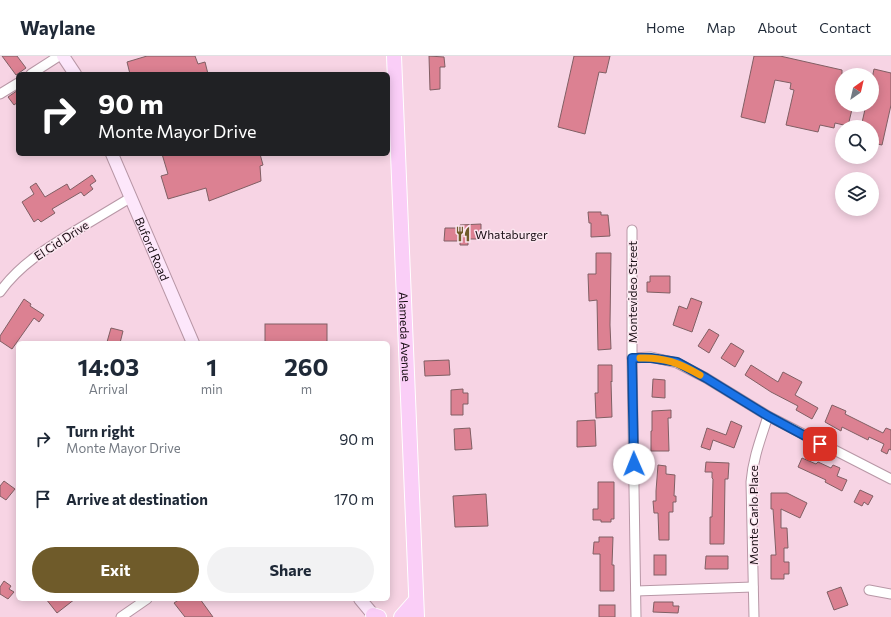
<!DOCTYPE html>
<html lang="en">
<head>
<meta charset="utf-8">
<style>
	:root { --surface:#fff; --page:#f2f2f3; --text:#1f2937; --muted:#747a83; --line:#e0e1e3; --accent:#6f5b2a }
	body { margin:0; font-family:Commissioner,sans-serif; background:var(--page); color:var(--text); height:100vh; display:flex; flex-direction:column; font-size:15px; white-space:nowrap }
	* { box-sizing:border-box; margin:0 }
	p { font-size:13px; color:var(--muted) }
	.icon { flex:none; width:22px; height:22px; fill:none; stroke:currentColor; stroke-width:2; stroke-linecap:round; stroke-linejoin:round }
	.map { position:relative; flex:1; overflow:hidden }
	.panel { position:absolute; left:16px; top:285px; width:374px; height:260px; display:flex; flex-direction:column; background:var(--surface); border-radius:6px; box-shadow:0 2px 10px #0003 }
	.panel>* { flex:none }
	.guide { position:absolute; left:16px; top:16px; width:374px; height:84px; border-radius:6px; box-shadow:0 2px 10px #0003; background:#202124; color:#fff; overflow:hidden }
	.needle { width:26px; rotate:34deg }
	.buttons { position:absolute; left:835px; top:12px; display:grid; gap:8px }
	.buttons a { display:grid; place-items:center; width:44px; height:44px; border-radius:50%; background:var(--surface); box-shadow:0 2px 10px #0003; font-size:20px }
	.pin { position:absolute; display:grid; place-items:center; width:34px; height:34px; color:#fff; margin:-17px; border-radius:8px; box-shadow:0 2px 6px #0006 }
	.me { position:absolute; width:44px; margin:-22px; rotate:359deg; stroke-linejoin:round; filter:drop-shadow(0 0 3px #0008) }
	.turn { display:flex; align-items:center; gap:14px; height:84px; padding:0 16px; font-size:18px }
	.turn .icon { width:52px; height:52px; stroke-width:2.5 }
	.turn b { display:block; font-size:28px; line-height:34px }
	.eta { display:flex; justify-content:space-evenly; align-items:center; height:68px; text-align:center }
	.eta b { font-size:24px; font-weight:700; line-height:28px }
	.action { display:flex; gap:8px; margin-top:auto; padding:8px 16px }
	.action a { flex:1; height:46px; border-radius:24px; background:var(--accent); color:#fff; font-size:16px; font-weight:700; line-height:46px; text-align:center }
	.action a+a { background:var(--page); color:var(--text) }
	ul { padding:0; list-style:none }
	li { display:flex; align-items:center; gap:12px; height:60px; padding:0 16px }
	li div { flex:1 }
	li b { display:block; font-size:15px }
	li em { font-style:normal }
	header { display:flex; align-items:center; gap:24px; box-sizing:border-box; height:56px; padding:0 20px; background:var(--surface); border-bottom:1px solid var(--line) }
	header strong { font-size:19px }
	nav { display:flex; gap:22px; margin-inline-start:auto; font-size:14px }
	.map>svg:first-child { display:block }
</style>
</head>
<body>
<header>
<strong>Waylane</strong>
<nav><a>Home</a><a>Map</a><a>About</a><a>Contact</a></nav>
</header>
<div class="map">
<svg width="891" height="561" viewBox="0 0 891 561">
	<rect width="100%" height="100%" fill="#f7d4e4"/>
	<g fill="#dc8192" stroke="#805f64">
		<path d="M2,0h15l9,12 -10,7z"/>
		<path d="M147,0h48l3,8 7,-2 3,12h-78l-3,-12z"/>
		<path d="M429,0l15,1 1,10h-5v22l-10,1z"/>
		<path d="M574,0h36l-4,17 -7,-1 -14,62 -27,-7z"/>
		<path d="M754,0h26l62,14v35h11l-5,21 -13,-3 -1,5 -14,-3 -2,7 -32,-7 8,-35 -4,-1 1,-6 -16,-3 -10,43 -24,-6z"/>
		<path d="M874,13l17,4v32l-9,40 -10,-2v-16h-11l5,-22h6v-26z"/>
		<path d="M18,34v12l-4,3 -6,-8z"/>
		<path d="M162,98h98l3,11 -3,1 1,15 -52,20 -3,-13 -38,11 -7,-23 7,-2z"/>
		<path d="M92,119l4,6 -6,4 3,4 -9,7 -3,-4 -29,17 3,4 -14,9 -3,-3 -4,3 -12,-20 12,-8 -4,-7 6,-4 9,14 22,-13 3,6z"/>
		<path d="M588,156h13v3h7l2,21 -19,1v-14h-2z"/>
		<path d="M481,168v15h-13v6h-8v-4h-16l1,-13h15v-3z"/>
		<path d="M596,197h15l-1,72 1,24 -13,1 -1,-50 -8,1 -1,-27h8z"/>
		<path d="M650,220h20v17l-23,-1v-10h3z"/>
		<path d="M691,242l11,4 -10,30 -19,-7 6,-19 8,3z"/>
		<path d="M24,243l7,5 -1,2 14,9 -5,7 -5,-4 -22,31 -12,-8v-5z"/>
		<rect x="265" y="268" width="62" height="19"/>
		<path d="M111,272l12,3 -3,12 -13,-1z"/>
		<path d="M709,273l10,6 -10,18 -11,-7z"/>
		<path d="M731,287l13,8 -9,16 -14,-9z"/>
		<path d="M449,304l1,15 -25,1 -1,-15z"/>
		<path d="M598,309h14v17l-1,-1 1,36 -16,1 -1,-25h3z"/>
		<path d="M751,309l27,17 5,-10 19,10 -7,13 23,13 -6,11 -16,-9 2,-4 -27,-14 -26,-17z"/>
		<path d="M653,323l12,1v18l-13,-1z"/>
		<path d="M463,333v4h5v11h-5v11h-12v-25z"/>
		<path d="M832,349l14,6 -1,3 38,19 3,-5 5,2v20l-2,-1 -2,5 -6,-3 3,-7 -15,-7 -1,3 -26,-13 -1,4 -16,-9z"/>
		<path d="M671,354v8h-3l1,33h-18v-20h1v-20z"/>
		<path d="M595,364l1,26 -19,1v-26z"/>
		<path d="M731,365l11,5 -8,22 -21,-8 -3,10 -9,-3 6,-19 19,7z"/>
		<path d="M470,372l2,21 -17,1 -1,-21z"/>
		<path d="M802,402l14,6 2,-2 13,6 2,-3 7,3 -3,8 10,4 -5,11 -17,-9 1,-2 -28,-13z"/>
		<path d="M706,406l23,1 -1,16h-3l-1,65h-14v-27h2l1,-38 -1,-1v-6h-7z"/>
		<path d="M658,409l8,1v8l9,1 -1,21h2v6h-3v10h-4v28h-10l-1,-27h-4l-1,-12h3v-10z"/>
		<path d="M4,425l11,8 -9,11 -6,-4v-10z"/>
		<path d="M598,426h16v37h-3v3h-10v-2h-8v-11h5z"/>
		<path d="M860,434l13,6 -5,9 -4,-3 -2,4 -8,-4z"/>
		<path d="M771,437h16l20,10 -7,15 -19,-9v19h6l1,20h-4v14h5v12h-5v5h-13v-24h5l-3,-46h-2z"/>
		<path d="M486,438l2,32 -33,1 -2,-31z"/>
		<path d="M599,481h14l-1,28h2v26h-14v-37h-7l1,-12h5z"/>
		<rect x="654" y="499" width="12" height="20"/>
		<path d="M706,500h22v13h-23z"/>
		<path d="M4,525l7,5 -2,3 5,3 -6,7 -8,-5v-7z"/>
		<path d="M841,531l7,18 -14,5 -7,-18z"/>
		<path d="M46,543h29l-18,14z"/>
		<path d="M180,543h20l13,18h-28l-11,-14z"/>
		<path d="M654,546h19v4h6l-1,7 -25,-1z"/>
		<rect x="599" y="549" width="16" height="12"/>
	</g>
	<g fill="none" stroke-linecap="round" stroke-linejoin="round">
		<defs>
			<g id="street">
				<path d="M31,18l28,-18"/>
				<path d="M0,38l18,-11"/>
				<path d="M632,174v128l4,259"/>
				<path d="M0,236c19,-27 47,-44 75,-61 18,-11 37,-22 55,-33"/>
				<path d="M632,302l19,-1 26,6 29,15 62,38 123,63"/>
				<path d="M869,534l22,4"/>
				<path d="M636,535l117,-4"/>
				<path d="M121,561l26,-18"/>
				<path d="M754,561l-3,-135c2,-24 10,-44 17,-66"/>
			</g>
			<g id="secondary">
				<path d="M63,0l12,18"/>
				<path id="s1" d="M112,98l81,189"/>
				<path d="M360,543l15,18"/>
			</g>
			<g id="primary">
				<path id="s2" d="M394,0l23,561"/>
				<path d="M373,559l6,2"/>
				<path d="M401,561l15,-17"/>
			</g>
		</defs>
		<use href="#street" stroke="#b897a6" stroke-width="11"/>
		<use href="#secondary" stroke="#b897a6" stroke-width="14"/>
		<use href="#primary" stroke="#fff" stroke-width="16"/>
		<use href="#street" stroke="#fff" stroke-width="9"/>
		<use href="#secondary" stroke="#fde7fb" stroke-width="12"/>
		<use href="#primary" stroke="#facef7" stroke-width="14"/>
	</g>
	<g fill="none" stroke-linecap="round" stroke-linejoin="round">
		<defs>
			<path id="route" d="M634,408l-2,-106h19l26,4 29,16 62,38 52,28"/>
		</defs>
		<use href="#route" stroke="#114b97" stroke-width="10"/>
		<use href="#route" stroke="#1a73e8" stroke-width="7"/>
		<path stroke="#f59e0b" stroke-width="7" d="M640,302c24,-1 39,5 60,17"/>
	</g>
	<defs>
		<symbol id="restaurant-bare" viewBox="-9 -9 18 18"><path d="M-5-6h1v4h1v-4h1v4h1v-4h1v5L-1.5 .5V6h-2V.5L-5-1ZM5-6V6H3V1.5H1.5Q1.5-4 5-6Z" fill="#6f5b2a" stroke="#fbe5ef" stroke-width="2.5" paint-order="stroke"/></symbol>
	</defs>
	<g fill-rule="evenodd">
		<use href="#restaurant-bare" x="452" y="167" width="22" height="22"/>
	</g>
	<g text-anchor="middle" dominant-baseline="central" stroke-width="3" stroke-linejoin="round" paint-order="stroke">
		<g font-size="12" fill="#180d13" stroke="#fbe5ef" text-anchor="start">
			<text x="475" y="178">Whataburger</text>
		</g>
		<g font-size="12" fill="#180d13" stroke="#fbe5ef">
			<text transform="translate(61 184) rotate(-33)">El Cid Drive</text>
			<text stroke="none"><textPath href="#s1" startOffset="103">Buford Road</textPath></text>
			<text transform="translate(632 236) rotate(-90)">Montevideo Street</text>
			<text stroke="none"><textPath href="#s2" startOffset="281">Alameda Avenue</textPath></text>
			<text transform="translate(753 459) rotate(-90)">Monte Carlo Place</text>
		</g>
	</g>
</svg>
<div class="buttons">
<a><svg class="needle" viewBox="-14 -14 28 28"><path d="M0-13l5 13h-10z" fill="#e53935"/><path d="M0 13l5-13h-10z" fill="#747a83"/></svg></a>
<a><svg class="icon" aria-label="search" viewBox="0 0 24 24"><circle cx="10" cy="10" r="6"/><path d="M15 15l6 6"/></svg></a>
<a><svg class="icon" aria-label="layers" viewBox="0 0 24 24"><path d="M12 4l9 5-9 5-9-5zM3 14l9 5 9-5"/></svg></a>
</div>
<div class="pin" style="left:820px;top:388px;background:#d93025"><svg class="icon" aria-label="arrive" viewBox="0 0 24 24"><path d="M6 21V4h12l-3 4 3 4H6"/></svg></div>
<svg class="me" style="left:634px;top:408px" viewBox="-20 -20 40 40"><circle r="19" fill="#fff"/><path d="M0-13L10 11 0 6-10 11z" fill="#1a73e8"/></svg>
<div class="guide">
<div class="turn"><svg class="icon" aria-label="right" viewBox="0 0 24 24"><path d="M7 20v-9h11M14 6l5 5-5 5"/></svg><div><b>90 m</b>Monte Mayor Drive</div></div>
</div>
<section class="panel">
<div class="eta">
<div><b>14:03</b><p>Arrival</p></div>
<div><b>1</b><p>min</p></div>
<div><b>260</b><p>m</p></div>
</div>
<ul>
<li><svg class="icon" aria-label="right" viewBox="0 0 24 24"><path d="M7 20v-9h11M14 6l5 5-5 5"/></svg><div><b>Turn right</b><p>Monte Mayor Drive</p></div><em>90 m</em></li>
<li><svg class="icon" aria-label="arrive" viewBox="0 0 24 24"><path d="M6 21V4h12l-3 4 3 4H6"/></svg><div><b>Arrive at destination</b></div><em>170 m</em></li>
</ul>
<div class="action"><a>Exit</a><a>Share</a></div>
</section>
</div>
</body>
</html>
